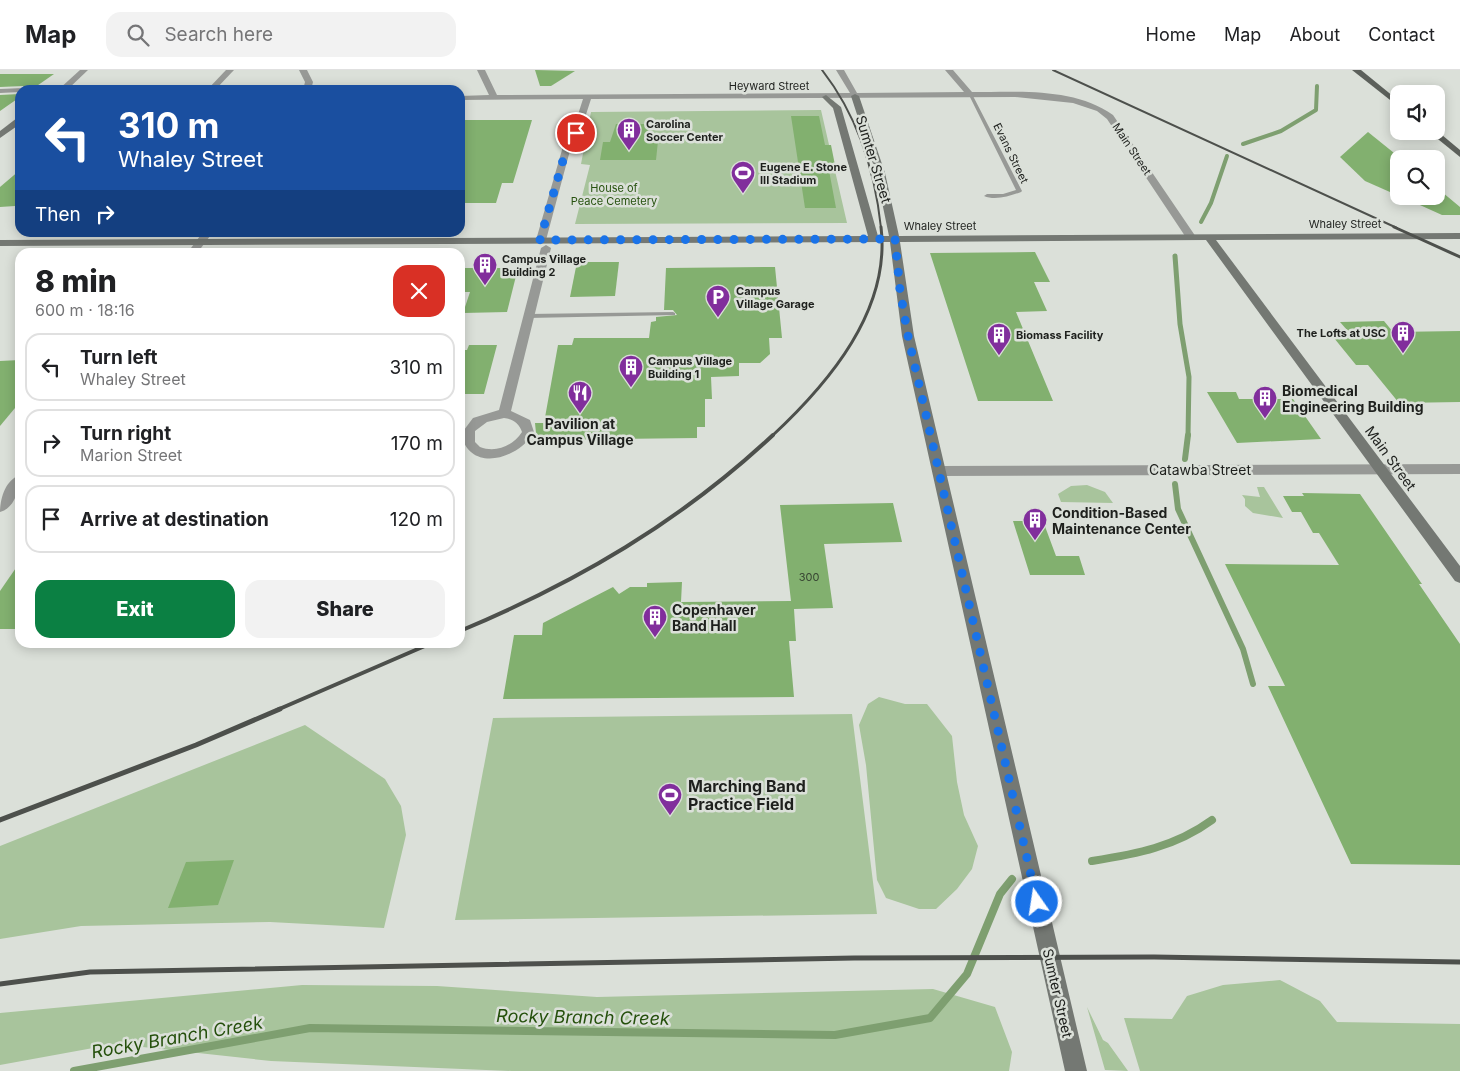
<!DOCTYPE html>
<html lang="en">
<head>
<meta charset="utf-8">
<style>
	:root { --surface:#fff; --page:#f2f2f2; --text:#202124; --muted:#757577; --line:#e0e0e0; --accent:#0b8043 }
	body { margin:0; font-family:Inter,sans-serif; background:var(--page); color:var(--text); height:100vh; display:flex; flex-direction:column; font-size:19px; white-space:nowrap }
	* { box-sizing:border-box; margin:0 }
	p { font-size:16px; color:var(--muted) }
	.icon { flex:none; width:28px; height:28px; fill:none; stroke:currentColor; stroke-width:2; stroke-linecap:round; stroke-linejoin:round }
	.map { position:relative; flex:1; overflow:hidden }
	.sheet { position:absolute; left:15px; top:178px; width:450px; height:400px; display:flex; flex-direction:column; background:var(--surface); border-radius:15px; box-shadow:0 2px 12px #0003 }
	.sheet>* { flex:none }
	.banner { position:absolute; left:15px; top:15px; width:450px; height:152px; border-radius:15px; box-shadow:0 2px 12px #0003; background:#1a4fa0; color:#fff; overflow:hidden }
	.tools { position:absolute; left:1390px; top:15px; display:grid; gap:10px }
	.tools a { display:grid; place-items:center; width:55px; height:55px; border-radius:10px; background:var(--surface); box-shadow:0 2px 12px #0003; font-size:25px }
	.pin { position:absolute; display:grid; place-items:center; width:42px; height:42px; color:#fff; margin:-21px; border:2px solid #fff; border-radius:50%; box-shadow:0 1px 5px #0007 }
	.me { position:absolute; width:55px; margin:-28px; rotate:347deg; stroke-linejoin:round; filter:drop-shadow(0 0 4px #0008) }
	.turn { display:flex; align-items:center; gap:18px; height:105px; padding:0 20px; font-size:22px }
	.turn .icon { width:65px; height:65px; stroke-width:2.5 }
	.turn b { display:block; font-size:35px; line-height:42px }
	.then { display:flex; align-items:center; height:48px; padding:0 20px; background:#0003; gap:10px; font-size:19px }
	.round { display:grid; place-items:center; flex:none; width:52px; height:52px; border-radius:15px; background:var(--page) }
	.overview { display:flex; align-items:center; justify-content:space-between; height:85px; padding:0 20px }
	h1 { font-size:30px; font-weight:800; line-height:38px }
	.primary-button { display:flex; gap:10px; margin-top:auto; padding:10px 20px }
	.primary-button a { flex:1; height:58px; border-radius:15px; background:var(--accent); color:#fff; font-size:20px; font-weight:800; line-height:58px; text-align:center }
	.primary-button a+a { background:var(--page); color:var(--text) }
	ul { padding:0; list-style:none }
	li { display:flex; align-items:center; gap:15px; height:68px; margin:0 10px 8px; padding:0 10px; border:2px solid var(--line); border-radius:15px }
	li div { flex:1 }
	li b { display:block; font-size:19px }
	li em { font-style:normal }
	header { display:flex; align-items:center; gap:30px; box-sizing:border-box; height:70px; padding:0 25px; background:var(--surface); border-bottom:1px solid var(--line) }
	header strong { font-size:24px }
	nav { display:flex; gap:28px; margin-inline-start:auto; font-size:18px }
	.search { width:350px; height:45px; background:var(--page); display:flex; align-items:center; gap:12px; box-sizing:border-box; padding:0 18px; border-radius:15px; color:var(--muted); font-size:19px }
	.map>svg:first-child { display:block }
</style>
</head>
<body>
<header>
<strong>Map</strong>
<div class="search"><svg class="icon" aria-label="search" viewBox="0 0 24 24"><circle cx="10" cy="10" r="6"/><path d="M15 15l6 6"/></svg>Search here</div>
<nav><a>Home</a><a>Map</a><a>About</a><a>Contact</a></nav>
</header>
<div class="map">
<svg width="1460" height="1001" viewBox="0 0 1460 1001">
	<rect width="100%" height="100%" fill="#dbe0d9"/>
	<g fill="#a8c49c">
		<path d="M821,40l26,113 -272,1 15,-59 -9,-1 10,-52z"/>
		<path d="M1087,415l18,7 8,11 -52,-1 -3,-8 13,-8z"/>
		<path d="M1257,417h7l19,31 -30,-5 -8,-7v-7l-3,-4 18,2z"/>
		<path d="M879,627l26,7h22l25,32 5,46 7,33 14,31 -6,23 -15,20 -21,20h-17l-33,-11 -9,-18 -11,-115 -7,-40 9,-21z"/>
		<path d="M852,644l25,200 -422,6 38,-202z"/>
		<path d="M305,655l80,54 16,27 5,29 -22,93 -114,-6 -189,4 -81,13v-93z"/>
		<path d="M1280,910l40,21 17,21 123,2v47h-320l-16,-53 48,1 15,-23 36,-11z"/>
		<path d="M302,915l135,1 160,11 336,-8 62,18 17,45 -3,19h-497l-241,-10 -156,-17 -115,21v-52z"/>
		<path d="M1087,937l16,33 5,3 20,28 -23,-1z"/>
	</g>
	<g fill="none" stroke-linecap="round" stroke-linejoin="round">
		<g stroke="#7e9f70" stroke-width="4">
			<path d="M1243,74l38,-13 35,-21 1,-24"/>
			<path d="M1201,152l10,-19 16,-47"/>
		</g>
		<path stroke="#7e9f70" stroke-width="5" d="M1175,186l5,68 9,53 -1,59"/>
		<g stroke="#7e9f70" stroke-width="6">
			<path d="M1185,389l3,-24"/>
			<path d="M1175,414l3,25 65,140 10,35"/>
		</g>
		<g stroke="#7e9f70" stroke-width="8">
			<path d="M1092,791c44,-7 83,-14 120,-41"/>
			<path d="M74,1001l236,-43 525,7 95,-17 37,-44 33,-80 12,-15"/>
		</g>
	</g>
	<g fill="#82b06f">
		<path d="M535,0l40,1 -24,15h-11z"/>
		<path d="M0,4h54l-23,16h-5l-3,-4 -23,1z"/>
		<path d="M20,24v3l-20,14v-16z"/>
		<path d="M791,46h28l6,29h6l4,20h-7l8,43h-31z"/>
		<path d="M460,50h72l-19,63h-11l-6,20h-36z"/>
		<path d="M616,54h33l-2,13h6l-1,4h6l-2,19h-56l3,-18h7z"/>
		<path d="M1368,62l31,25v39l-34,-15 -25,-24z"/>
		<path d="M20,100v32l-5,4 -15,1v-20z"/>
		<path d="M1436,117l24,20v8h-18l-42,-19h36z"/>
		<path d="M1035,182l15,30h-16l13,29 -31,1 37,89h-75l-48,-148z"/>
		<path d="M577,192h42l-4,34 -45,1z"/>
		<path d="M775,197l7,71h-13l1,16 -10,9h-21v13l-28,1 1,22h-7v28h-8v11l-165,2 4,-7 -1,-10h9l14,-78h14l2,-7h75l2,-16 5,-1v-4l21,-2 -4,-5h-17h8l2,-42z"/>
		<path d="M460,198h58l-11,44 -44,1 7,-21h-10z"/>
		<path d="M1384,251l9,11 67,-1v71l-61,1 -31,-38h-12l-22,-27h20l-14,-16z"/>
		<path d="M469,275h28l-13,49h-24v-44h7z"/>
		<path d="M20,290v42l-20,24v-65z"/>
		<path d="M1207,322h29l3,7h54l28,40 -84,4z"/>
		<path d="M1302,423l58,1 62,90h-3l41,60v221l-109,-1 -83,-178h17l-60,-122 114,1 -20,-32h-6l-12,-21h-9l-9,-16h21z"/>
		<path d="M893,433l9,39 -78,2 9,64 -39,1 2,32h-7l5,56 -291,2 11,-64h28l1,-12 70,-36 6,7 11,-7h17v-4l35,-1 -1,20 110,-1 -11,-96z"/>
		<path d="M1013,451h30l13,35h23l6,19h-55z"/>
		<path d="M20,492v67h-20v-38z"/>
		<path d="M234,790l-16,45 -50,3 18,-46z"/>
	</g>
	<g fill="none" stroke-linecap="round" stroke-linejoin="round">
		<g fill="#979996" fill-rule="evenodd">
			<path d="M968,23l4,1 50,97 -1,1c-11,4 -26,9 -37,4l3,-2h16l13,-4z"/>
			<path d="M673,242l2,1v2l-147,3 -3,-2 3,-2z"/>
		</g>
		<g fill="#979996" fill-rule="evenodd">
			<path d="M80,0h8l-21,20h-9z"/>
			<path d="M226,0h8l-19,20h-8z"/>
			<path d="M299,0h8l6,12 -2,8h-8l2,-8z"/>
			<path d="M477,0h8l12,25 353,-2 -14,-23h8l13,23 107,-1 -19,-22h8l19,22c46,0 102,-5 141,23l83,122 -9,2 -80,-120 -10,-8 -24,-8 -58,-6 -424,2 -11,34 -8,10 -26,97 -5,3 -5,-3 28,-97 8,-10 11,-34 -123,1v-4l29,-1z"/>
			<path d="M23,18l1,2h-4v2l-20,1v-4z"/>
			<path d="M203,162h10l-15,20h-10z"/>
			<path d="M546,175l5,3 -40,163 19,9 4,12c-15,27 -64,42 -73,2l12,-16 26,-8 42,-162zM504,348c9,1 15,5 18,14 -9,14 -26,21 -42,15l-5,-5v-11l12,-9z"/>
			<path d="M1460,394v10l-521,2 -7,-5 7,-5z"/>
			<path d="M20,405c0,13 -5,33 -20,37 0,-13 5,-32 20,-37z"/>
		</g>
		<g fill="#747873" fill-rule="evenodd">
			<path d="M855,24l4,2 26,77 14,63 561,-3v6l-244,1 244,326v17l-5,-2 -249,-341 -306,2 14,94 173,735h-22l-163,-735 -12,-94 -890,4v-6l868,-4 -35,-128 -11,-11 4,-2 15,12 37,129h11l-13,-63 -25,-77z"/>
			<path d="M17,48h3v6l-20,14v-7z"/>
		</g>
		<g fill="#5c605b" fill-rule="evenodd">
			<path d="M1352,0h9l38,31v6z"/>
			<path d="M1436,60l24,20v7l-32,-26z"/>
		</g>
		<g stroke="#4d504c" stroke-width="2">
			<path d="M822,0c35,45 53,102 59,158"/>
			<path d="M1053,0l344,158"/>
		</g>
		<g stroke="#4d504c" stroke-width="3">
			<path d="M1394,157l66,30"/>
			<path d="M772,366c57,-53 119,-126 109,-209"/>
		</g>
		<g stroke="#4d504c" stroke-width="4">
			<path d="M460,561c117,-49 220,-109 313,-196"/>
			<path d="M277,640l157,-68"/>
		</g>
		<g stroke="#4d504c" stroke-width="5">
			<path d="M0,750l196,-75 84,-36"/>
			<path d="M0,914l90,-12 764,-14 300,-1 306,5"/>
		</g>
	</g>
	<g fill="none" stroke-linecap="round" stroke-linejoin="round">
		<path stroke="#1a73e8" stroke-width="9" stroke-dasharray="0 16.2" d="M576,63l-8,10 -28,97 355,-1 5,51 8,46 129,566"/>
	</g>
	<defs>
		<symbol id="building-pin" viewBox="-11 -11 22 30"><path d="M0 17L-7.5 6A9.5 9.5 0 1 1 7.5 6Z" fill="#812e9c" stroke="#dbe0d9"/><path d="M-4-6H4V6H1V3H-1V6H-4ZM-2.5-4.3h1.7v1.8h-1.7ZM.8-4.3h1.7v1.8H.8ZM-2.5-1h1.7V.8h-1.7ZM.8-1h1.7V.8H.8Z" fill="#fff"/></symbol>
		<symbol id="stadium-pin" viewBox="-11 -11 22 30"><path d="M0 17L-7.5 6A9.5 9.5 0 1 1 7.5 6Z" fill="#812e9c" stroke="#dbe0d9"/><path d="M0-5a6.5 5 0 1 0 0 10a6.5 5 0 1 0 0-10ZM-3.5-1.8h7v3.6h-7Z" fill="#fff"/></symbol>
		<symbol id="parking-pin" viewBox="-11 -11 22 30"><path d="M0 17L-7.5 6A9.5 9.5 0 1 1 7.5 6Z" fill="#812e9c" stroke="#dbe0d9"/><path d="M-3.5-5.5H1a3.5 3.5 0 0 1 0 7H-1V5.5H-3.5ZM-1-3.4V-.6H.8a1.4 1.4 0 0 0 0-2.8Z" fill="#fff"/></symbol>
		<symbol id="restaurant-pin" viewBox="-11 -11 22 30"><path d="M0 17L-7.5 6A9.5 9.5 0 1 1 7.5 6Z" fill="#812e9c" stroke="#dbe0d9"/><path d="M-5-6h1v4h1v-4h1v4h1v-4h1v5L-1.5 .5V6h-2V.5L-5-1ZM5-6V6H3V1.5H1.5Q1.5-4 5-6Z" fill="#fff"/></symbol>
	</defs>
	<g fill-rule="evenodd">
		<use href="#building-pin" x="615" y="46" width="28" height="38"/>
		<use href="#stadium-pin" x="729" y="89" width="28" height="38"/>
		<use href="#building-pin" x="471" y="181" width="28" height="38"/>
		<use href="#parking-pin" x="704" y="213" width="28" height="38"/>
		<use href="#building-pin" x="1389" y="249" width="28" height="38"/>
		<use href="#building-pin" x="985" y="251" width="28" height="38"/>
		<use href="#building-pin" x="617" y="283" width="28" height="38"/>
		<use href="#restaurant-pin" x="566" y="309" width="28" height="38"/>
		<use href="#building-pin" x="1251" y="314" width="28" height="38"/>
		<use href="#building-pin" x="1021" y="436" width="28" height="38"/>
		<use href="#building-pin" x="641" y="533" width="28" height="38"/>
		<use href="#stadium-pin" x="656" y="711" width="28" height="38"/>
	</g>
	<g text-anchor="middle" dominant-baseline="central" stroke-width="5" stroke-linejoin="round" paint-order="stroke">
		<g font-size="11" fill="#1e201d" stroke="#dbe0d9">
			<text x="769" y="16">Heyward Street</text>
			<text transform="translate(1132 79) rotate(56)">Main Street</text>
			<text transform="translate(1011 83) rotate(64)">Evans Street</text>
			<text x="1345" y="154">Whaley Street</text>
			<text x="940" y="156">Whaley Street</text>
		</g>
		<g font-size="11" font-weight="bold" fill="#1e201d" stroke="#dbe0d9" text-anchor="start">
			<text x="646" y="54">Carolina<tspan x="646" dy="13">Soccer Center</tspan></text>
			<text x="760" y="97">Eugene E. Stone<tspan x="760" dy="13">III Stadium</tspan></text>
			<text x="502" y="189">Campus Village<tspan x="502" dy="13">Building 2</tspan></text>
			<text x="736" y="221">Campus<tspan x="736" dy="13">Village Garage</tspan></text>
			<text x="1386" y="263" text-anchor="end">The Lofts at USC</text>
			<text x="1016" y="265">Biomass Facility</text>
			<text x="648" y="291">Campus Village<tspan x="648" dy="13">Building 1</tspan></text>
		</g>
		<g font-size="11" fill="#27520f" stroke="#dbe0d9">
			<text x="614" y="118">House of<tspan x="614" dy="13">Peace Cemetery</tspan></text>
		</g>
		<g font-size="11" fill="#374432">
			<text x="809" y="507">300</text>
		</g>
		<g font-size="14" fill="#1e201d" stroke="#dbe0d9">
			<text transform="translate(874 89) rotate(73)">Sumter Street</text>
			<text transform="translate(1391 388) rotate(54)">Main Street</text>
			<text x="1200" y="399">Catawba Street</text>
			<text transform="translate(1058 923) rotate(77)">Sumter Street</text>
		</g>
		<g font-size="14" font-weight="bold" fill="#1e201d" stroke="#dbe0d9" text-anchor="start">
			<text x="1282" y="320">Biomedical<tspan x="1282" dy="16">Engineering Building</tspan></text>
			<text x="580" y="353" text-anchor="middle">Pavilion at<tspan x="580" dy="16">Campus Village</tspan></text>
			<text x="1052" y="442">Condition-Based<tspan x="1052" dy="16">Maintenance Center</tspan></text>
			<text x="672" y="539">Copenhaver<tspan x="672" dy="16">Band Hall</tspan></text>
		</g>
		<g font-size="16" font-weight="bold" fill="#1e201d" stroke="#dbe0d9" text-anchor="start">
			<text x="688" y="716">Marching Band<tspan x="688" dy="18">Practice Field</tspan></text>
		</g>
		<g font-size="18" font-style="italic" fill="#25500c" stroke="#dbe0d9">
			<text transform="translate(583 947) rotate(1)">Rocky Branch Creek</text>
			<text transform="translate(177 967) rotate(-10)">Rocky Branch Creek</text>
		</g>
	</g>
</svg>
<div class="tools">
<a><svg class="icon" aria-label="sound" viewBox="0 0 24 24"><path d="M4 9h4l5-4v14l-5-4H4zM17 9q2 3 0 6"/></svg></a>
<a><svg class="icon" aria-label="search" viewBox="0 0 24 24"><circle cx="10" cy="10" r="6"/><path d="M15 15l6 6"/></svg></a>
</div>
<div class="pin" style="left:576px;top:63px;background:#d93025"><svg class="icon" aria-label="arrive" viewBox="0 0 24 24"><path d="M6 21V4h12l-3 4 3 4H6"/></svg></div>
<svg class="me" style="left:1037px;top:832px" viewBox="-20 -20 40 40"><circle r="17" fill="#1a73e8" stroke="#fff" stroke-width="3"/><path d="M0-11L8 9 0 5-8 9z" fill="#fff"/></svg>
<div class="banner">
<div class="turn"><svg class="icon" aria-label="left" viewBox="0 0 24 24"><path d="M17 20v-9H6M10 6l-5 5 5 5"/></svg><div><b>310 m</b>Whaley Street</div></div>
<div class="then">Then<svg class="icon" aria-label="right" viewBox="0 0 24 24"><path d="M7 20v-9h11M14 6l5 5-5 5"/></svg></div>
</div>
<section class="sheet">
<div class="overview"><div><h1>8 min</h1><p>600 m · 18:16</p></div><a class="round" style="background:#d93025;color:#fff"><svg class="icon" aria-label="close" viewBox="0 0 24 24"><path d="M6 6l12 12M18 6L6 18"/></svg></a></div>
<ul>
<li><svg class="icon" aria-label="left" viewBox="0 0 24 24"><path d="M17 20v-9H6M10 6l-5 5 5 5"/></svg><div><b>Turn left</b><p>Whaley Street</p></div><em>310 m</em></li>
<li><svg class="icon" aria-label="right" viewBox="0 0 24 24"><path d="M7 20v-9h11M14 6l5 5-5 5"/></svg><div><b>Turn right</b><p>Marion Street</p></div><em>170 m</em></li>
<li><svg class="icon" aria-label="arrive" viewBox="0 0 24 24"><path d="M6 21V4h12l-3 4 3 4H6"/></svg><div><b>Arrive at destination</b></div><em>120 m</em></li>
</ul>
<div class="primary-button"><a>Exit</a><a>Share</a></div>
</section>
</div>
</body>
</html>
